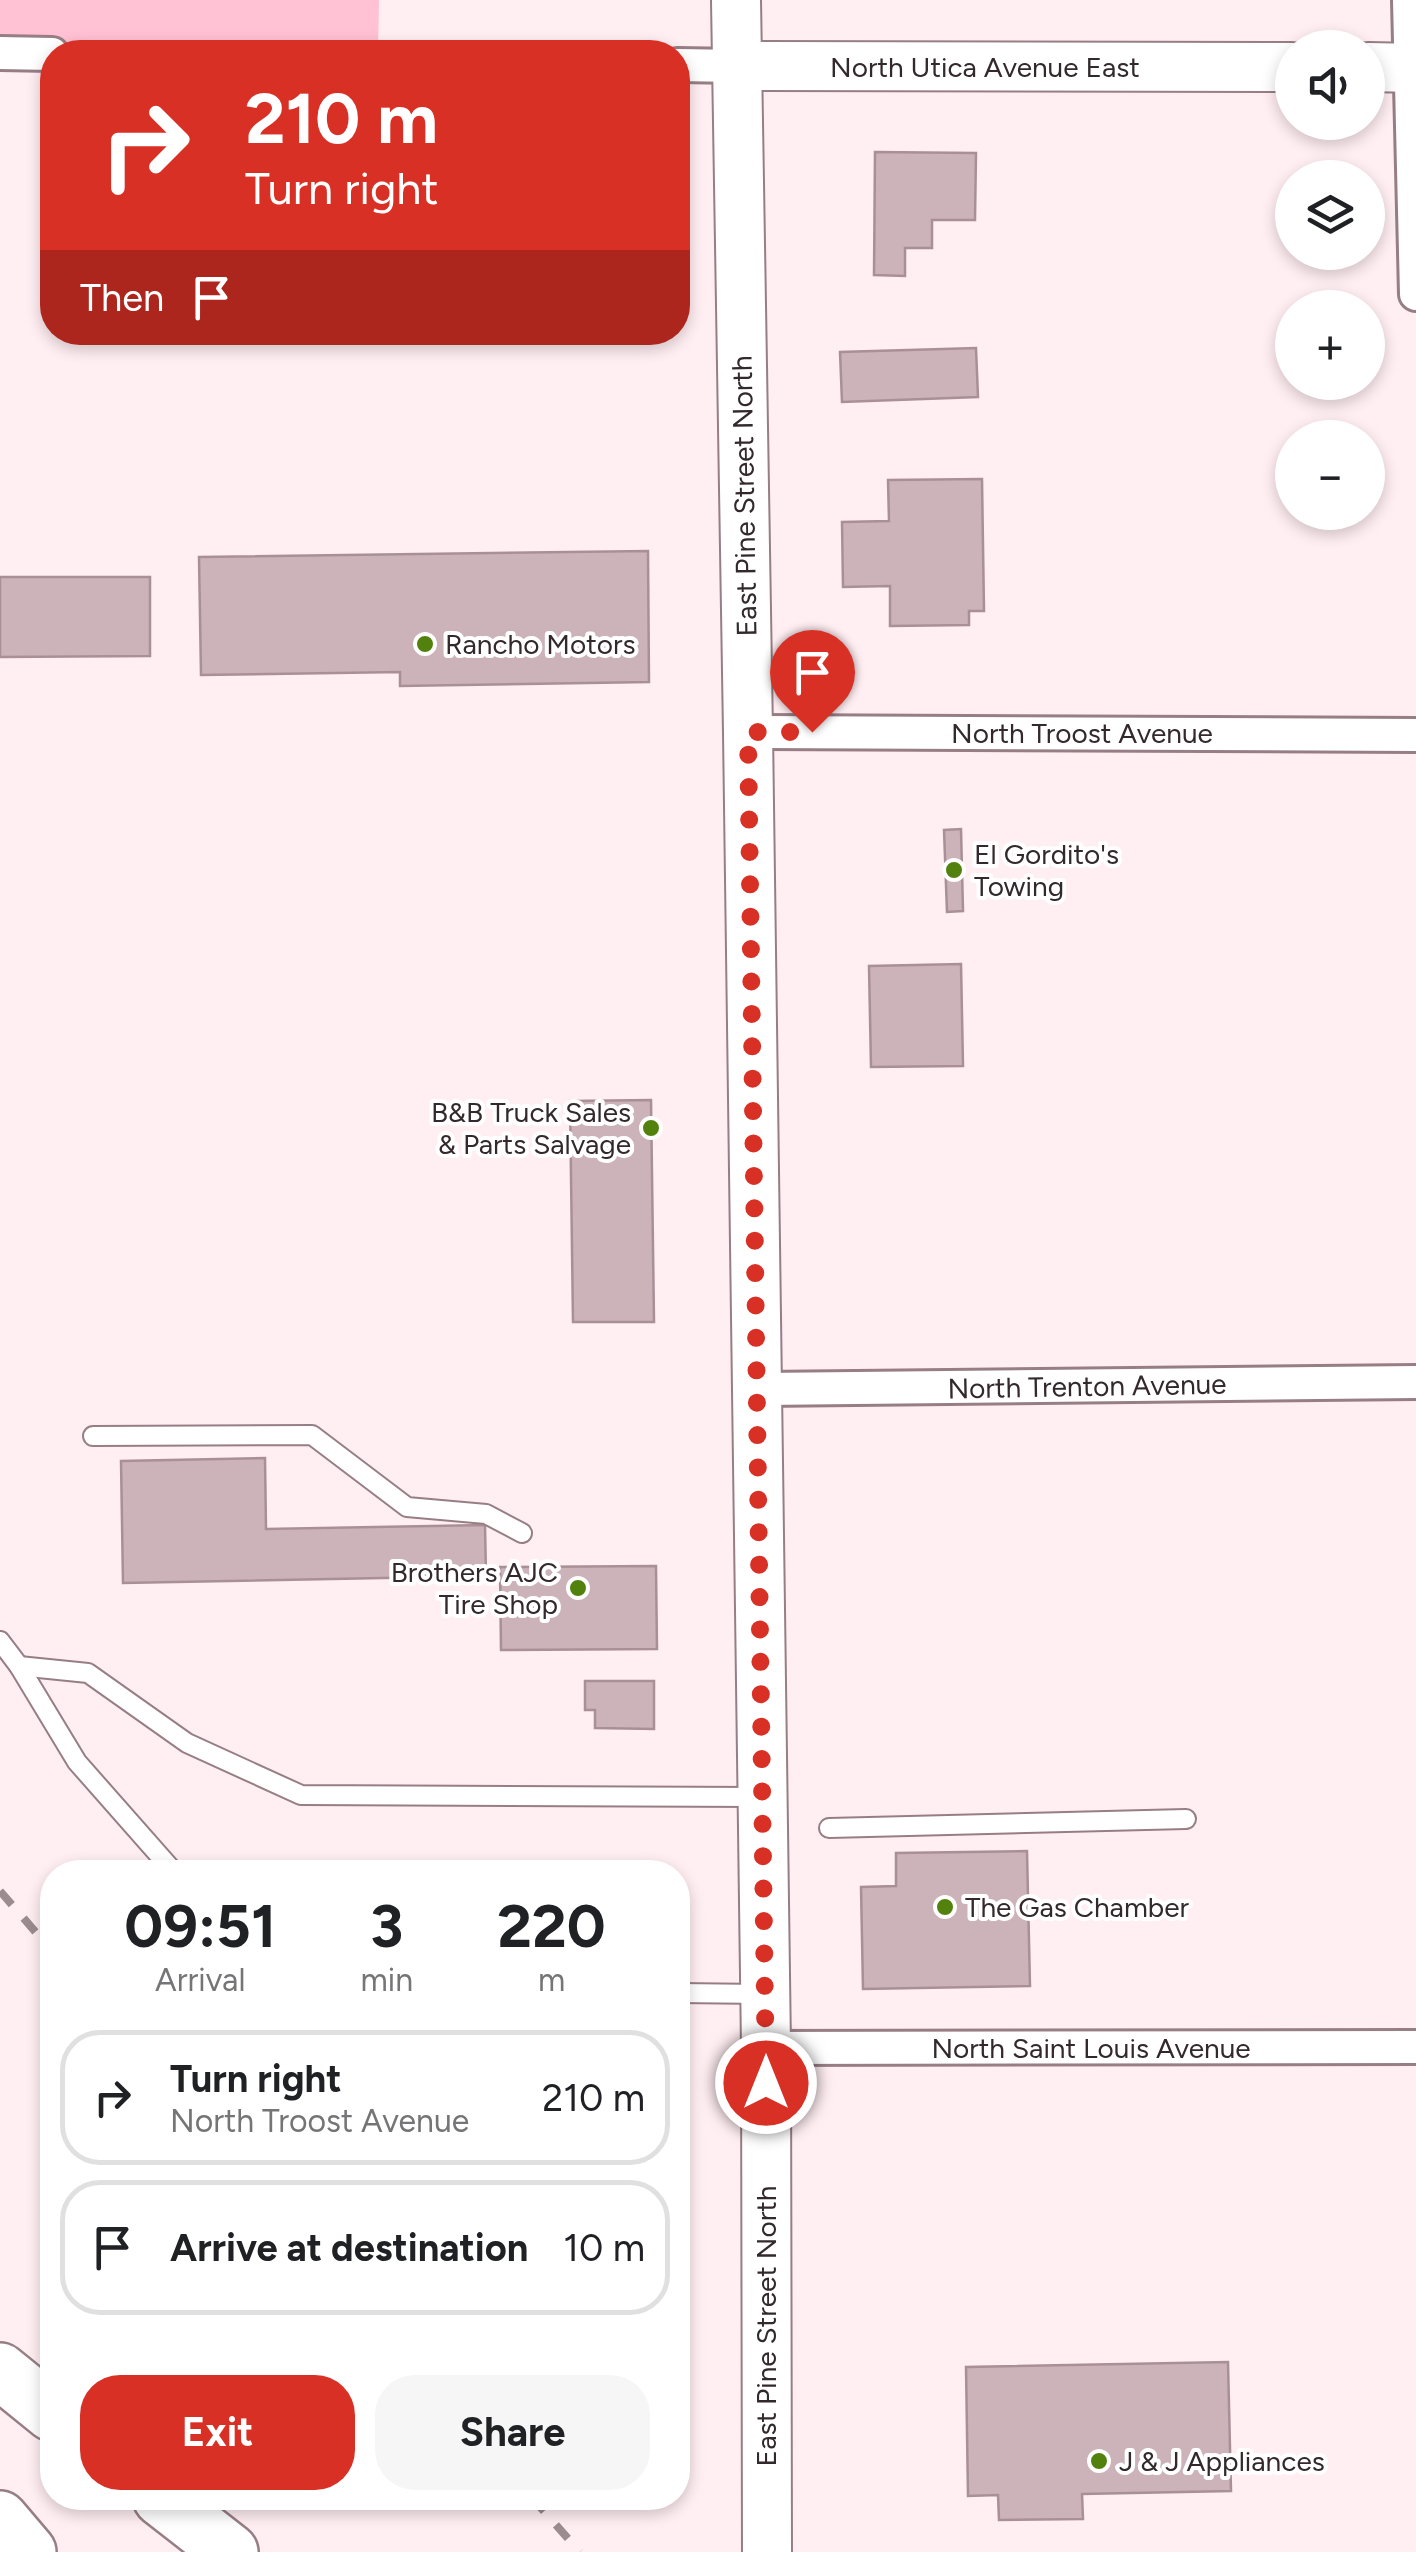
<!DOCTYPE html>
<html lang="en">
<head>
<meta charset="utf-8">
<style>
	:root { --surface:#fff; --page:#f6f6f6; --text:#202124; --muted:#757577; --line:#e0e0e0; --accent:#d93025 }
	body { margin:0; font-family:Figtree,sans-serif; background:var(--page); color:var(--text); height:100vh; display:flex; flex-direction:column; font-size:38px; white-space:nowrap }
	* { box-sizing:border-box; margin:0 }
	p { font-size:32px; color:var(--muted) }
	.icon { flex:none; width:55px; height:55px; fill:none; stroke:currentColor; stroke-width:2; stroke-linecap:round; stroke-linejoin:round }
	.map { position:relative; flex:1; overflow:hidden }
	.sheet { position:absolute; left:40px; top:1860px; width:650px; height:650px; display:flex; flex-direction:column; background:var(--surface); border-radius:40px; box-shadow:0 5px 15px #0003 }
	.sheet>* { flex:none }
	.top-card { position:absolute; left:40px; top:40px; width:650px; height:305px; border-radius:40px; box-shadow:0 5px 15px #0003; background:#d93025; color:#fff; overflow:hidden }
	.fabs { position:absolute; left:1275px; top:30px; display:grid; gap:20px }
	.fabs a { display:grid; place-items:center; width:110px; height:110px; border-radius:50%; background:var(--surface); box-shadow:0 5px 15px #0003; font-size:50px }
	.pin { position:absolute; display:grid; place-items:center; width:85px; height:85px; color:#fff; margin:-102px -42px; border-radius:50% 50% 50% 0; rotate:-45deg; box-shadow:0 0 10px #0007 }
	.pin .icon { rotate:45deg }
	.me { position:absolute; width:110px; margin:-55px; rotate:0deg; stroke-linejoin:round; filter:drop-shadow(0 0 8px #0008) }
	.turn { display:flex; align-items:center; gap:35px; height:210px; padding:0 40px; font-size:45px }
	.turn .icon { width:130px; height:130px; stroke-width:2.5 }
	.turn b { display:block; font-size:70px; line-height:85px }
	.then { display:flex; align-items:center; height:95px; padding:0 40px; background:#0003; gap:20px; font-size:38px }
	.eta { display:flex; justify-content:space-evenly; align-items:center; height:170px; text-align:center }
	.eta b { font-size:60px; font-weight:700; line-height:70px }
	.button { display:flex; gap:20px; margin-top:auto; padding:20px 40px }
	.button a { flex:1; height:115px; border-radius:40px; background:var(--accent); color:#fff; font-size:40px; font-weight:700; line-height:115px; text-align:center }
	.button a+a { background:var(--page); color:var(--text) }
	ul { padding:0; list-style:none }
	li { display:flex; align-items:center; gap:30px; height:135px; margin:0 20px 15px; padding:0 20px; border:5px solid var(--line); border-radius:40px }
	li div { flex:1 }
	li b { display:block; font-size:38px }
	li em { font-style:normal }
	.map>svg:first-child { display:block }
</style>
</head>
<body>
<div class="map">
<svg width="1416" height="2552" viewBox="0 0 1416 2552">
	<rect width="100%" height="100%" fill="#ffeef2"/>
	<path fill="#ffc1d3" d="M0,0h379l-1,52h-326l-52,4z"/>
	<g fill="#ccb2b9" stroke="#a99097" stroke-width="2.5">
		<path d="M875,152l101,1 -1,67h-43v28h-27v28l-31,-1z"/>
		<path d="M976,348l2,49 -136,5 -2,-50z"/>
		<path d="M982,479l2,132h-15v14l-79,1v-40l-47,1 -1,-65 47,-1 -1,-41z"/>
		<path d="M648,551l1,131 -249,4v-14l-199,3 -2,-118z"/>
		<path d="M0,577h150v79l-150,1z"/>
		<path d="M961,829l2,82 -16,1 -3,-82z"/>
		<path d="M961,964l2,102 -92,1 -2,-101z"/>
		<path d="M651,1100l3,222h-81l-3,-221z"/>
		<path d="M265,1458l1,71 219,-4 1,51 -363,7 -2,-122z"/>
		<path d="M656,1566l1,83 -156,1 -1,-83z"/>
		<path d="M585,1681h69v48l-59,-1v-18h-10z"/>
		<path d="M1027,1851l3,135 -167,3 -2,-102 35,-1v-33z"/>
		<path d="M655,1865v7h-188v-6z"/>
		<path d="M1228,2362l3,129 -149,3 1,25 -84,1 -1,-25 -30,1 -2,-129z"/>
	</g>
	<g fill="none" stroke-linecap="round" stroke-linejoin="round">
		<defs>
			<g id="lane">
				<path d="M93,1436l219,-1 95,72 79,7 36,19"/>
				<path d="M0,1641l19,25 58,96 97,110"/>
				<path d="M19,1666l69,7 99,70 114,52 458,2"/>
				<path d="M829,1828l357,-9"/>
				<path d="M678,1993l87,1"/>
			</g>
			<g id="street">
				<path d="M1409,0l7,294"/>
				<path d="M0,53l52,1"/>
				<path d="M678,65l59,1"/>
				<path d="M748,732l668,3"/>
				<path d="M757,1389l659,-7"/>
				<path d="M766,2048l650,-1"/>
			</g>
			<g id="secondary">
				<path d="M736,0l12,732 18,1316 1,504"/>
				<path d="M737,66l555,1"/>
				<path d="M1368,67l48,1"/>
			</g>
			<g id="highway">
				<path d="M0,2371l52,42"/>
				<path d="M161,2498l69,54"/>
				<path d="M0,2519l28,33"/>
			</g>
		</defs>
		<use href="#lane" stroke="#977e85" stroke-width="22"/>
		<use href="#street" stroke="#977e85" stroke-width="38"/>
		<use href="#secondary" stroke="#977e85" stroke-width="52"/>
		<use href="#highway" stroke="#977e85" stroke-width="60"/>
		<use href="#lane" stroke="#fff" stroke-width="18"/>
		<use href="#street" stroke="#fff" stroke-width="32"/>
		<use href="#secondary" stroke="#fff" stroke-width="48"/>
		<use href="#highway" stroke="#fff" stroke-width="55"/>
		<g stroke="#9a8c8f" stroke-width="8" stroke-dasharray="18 18" stroke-linecap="butt">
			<path d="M0,1891l52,60"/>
			<path d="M532,2498l48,54"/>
		</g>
	</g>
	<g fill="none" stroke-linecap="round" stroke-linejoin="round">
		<path stroke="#d93025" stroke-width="18" stroke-dasharray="0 32.4" d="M766,2083l-18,-1351h64"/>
	</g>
	<g fill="#52810e" stroke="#fff" stroke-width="4">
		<circle cx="425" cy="644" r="10"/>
		<circle cx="954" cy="870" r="10"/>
		<circle cx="651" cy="1128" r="10"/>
		<circle cx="578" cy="1588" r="10"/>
		<circle cx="945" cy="1907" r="10"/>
		<circle cx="1099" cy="2461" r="10"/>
	</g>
	<g text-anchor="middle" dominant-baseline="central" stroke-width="8" stroke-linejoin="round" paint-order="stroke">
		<g font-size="28" fill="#33292c" stroke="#fff">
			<text x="985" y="67">North Utica Avenue East</text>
			<text transform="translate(744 496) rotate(-91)">East Pine Street North</text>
			<text x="1082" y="733">North Troost Avenue</text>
			<text transform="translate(1087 1386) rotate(-1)">North Trenton Avenue</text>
			<text x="1091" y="2048">North Saint Louis Avenue</text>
			<text transform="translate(766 2326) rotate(-90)">East Pine Street North</text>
		</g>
		<g font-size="28" fill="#33292c" stroke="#fff" text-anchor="start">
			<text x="445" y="644">Rancho Motors</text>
			<text x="974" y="854">El Gordito's<tspan x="974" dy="32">Towing</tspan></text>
			<text x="631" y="1112" text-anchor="end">B&amp;B Truck Sales<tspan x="631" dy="32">&amp; Parts Salvage</tspan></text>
			<text x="558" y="1572" text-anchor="end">Brothers AJC<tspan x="558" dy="32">Tire Shop</tspan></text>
			<text x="965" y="1907">The Gas Chamber</text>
			<text x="1119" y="2461">J &amp; J Appliances</text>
		</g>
	</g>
</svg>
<div class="fabs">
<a><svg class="icon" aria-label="sound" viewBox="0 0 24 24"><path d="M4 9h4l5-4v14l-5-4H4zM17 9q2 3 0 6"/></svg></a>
<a><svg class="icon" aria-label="layers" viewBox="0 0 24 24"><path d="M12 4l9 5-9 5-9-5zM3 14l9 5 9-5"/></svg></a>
<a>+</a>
<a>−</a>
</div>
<div class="pin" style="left:812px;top:732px;background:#d93025"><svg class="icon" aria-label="arrive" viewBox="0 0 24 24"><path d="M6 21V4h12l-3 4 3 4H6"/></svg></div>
<svg class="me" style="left:766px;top:2083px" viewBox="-20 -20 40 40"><circle r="17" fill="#d93025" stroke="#fff" stroke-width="3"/><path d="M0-11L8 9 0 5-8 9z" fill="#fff"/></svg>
<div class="top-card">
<div class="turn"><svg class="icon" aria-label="right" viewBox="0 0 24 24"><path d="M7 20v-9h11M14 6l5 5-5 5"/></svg><div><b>210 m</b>Turn right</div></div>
<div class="then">Then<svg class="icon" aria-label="arrive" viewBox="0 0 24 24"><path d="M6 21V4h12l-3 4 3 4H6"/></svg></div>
</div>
<section class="sheet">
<div class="eta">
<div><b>09:51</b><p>Arrival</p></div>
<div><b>3</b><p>min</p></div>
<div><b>220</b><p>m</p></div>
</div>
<ul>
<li><svg class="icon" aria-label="right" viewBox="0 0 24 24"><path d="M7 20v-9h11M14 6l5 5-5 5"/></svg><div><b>Turn right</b><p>North Troost Avenue</p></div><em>210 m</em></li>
<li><svg class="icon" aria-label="arrive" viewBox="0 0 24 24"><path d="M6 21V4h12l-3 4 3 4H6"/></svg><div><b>Arrive at destination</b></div><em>10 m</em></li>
</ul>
<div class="button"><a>Exit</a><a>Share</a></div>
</section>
</div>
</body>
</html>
